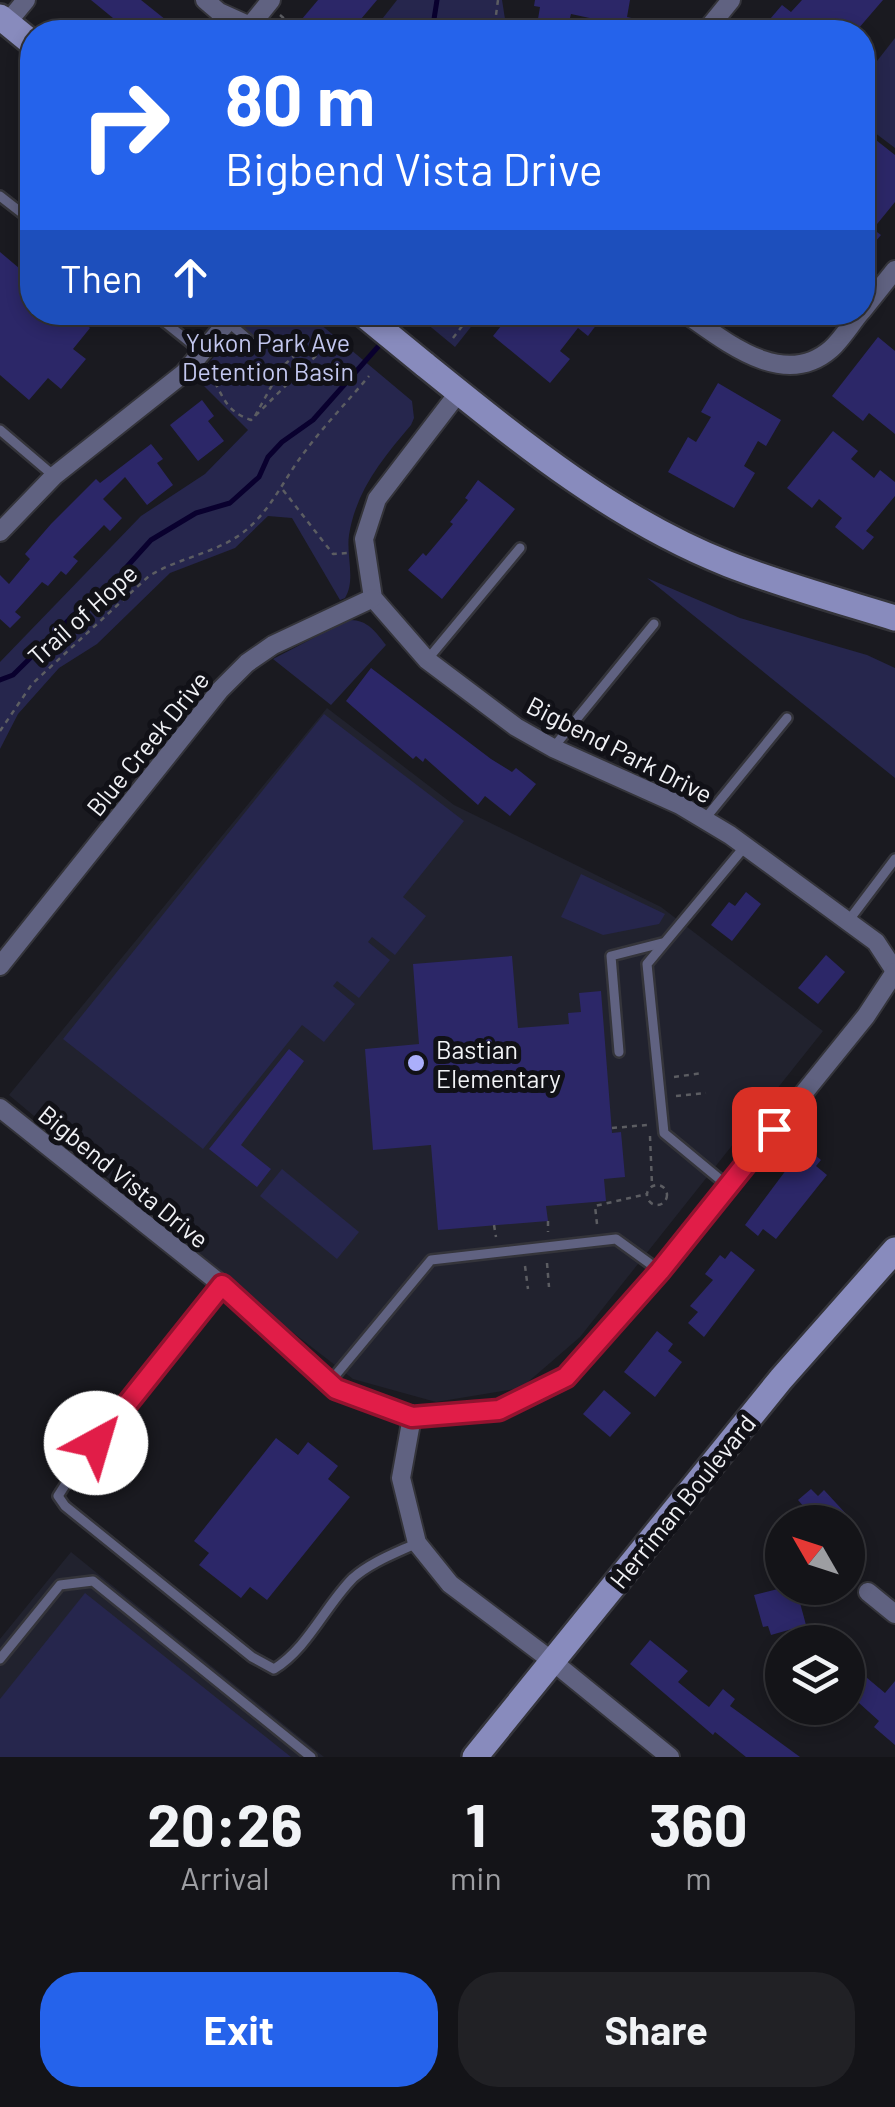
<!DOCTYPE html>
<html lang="en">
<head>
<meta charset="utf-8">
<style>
	:root { --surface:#141418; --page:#212125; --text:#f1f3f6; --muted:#9d9ea2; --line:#333337; --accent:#2563eb }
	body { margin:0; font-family:Barlow,sans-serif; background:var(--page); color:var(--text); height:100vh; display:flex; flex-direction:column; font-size:38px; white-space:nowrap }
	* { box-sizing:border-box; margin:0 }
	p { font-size:32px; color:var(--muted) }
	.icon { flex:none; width:55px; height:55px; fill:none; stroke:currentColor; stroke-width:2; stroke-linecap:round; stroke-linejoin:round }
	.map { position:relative; height:1757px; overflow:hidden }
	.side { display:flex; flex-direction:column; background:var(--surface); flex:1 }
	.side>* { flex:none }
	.top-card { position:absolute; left:20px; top:20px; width:855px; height:305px; border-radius:40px; box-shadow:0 5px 15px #0003,0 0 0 2px var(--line); background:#2563eb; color:#fff; overflow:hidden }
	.needle { width:65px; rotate:309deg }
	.tools { position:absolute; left:765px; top:1505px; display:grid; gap:20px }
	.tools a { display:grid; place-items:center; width:100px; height:100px; border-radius:50%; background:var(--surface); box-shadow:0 5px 15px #0003,0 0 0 2px var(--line); font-size:50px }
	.pin { position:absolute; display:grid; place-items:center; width:85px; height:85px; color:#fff; margin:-42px; border-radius:20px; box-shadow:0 5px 15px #0006 }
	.me { position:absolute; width:110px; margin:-55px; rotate:39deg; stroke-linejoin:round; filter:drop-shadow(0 0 8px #0008) }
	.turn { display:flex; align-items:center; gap:35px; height:210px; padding:0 40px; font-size:45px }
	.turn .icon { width:130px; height:130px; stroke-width:2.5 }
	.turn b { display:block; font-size:70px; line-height:85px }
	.then { display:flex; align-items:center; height:95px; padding:0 40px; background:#0003; gap:20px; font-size:38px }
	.eta { display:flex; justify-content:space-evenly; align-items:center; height:170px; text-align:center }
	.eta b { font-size:60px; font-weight:700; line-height:70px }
	.action { display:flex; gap:20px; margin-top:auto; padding:20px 40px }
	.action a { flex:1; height:115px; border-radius:40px; background:var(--accent); color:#fff; font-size:40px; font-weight:700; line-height:115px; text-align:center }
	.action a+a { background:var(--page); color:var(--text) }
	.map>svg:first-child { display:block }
</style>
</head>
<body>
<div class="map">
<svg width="895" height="1757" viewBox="0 0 895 1757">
	<rect width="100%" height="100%" fill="#1a1a20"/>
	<g fill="#21222e">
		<path d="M327,708l127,97 207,102 162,124 -243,306 -59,51 -85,14 -83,-23 -66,-51 -278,-233z"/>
		<path d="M71,1552l253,205h-324v-118z"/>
	</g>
	<g fill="#26264d">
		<path d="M397,0h105l5,32h-135z"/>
		<path d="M895,38v110l-33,-25 1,-44z"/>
		<path d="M251,313h56l105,88 2,17 -3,7c-29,34 -55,66 -62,110 -3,21 7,45 -4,63l-5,2 -48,-82 -24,-2 -33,32 -65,25 -73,71 -38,24 -41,46 -18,35v-87l141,-146 64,-42 43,-44 -52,-52z"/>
		<path d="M414,313h68l-27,34z"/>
		<path d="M647,578l93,40 127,37 28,13v110z"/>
		<path d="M348,620c19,-1 27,11 38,25l-55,60 -58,-46z"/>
		<path d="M324,714l140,107 -61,76 23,19 -31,39 -23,-18 -4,5 22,18 -31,38 -22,-17 -4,5 22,18 -31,38 -22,-17 -99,124 -140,-110z"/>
		<path d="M581,874l84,40 -6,10 -56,11 -42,-18z"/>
		<path d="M282,1169l77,63 -22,27 -77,-63z"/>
		<path d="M85,1593l206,164h-291v-58z"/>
	</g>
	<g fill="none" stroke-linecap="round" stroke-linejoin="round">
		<g stroke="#09002e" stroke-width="5">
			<path d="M432,32l5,-32"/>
			<path d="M395,328l14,-16"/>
			<path d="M0,680l13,-5 81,-80 20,-3 9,-21 28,-31 45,-27 34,-10 29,-26 9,-20 14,-15 31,-22 71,-80"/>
		</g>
	</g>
	<g fill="#2c2768">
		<path d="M91,0h50l40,32h-51z"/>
		<path d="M318,0h59l-27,32h-32l-16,-13z"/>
		<path d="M535,0h95l-3,17 9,2 -3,13 -36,-3 2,-9 -28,-6 -3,12 -30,-7 2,-12 -6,-1z"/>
		<path d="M802,0h81l-25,29 -8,-7 -9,10h-82l23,-27 9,7z"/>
		<path d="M862,129l33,26v47l-22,27 8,6 -19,22z"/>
		<path d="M0,252l32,27v33h40l18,16 -17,21 13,10 -25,30 -13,-11 -19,22 -29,-25z"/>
		<path d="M512,312l9,6 4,-6h81l-18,24 -10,-8 -18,23 10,8 -20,24 -57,-47z"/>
		<path d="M878,337l17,14v83l-26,-21 -6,8 -31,-25z"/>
		<path d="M718,383l63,37 -15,26 -8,-5 -14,25 11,7 -21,35 -66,-36 20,-35 8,5 15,-25 -10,-5z"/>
		<path d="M202,400l12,16 -6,5 16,20 -26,20 -28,-36z"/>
		<path d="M833,431l25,20 -7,8 23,19 6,-8 15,12v14l-29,35 8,6 -11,13 -28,-23 7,-9 -23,-19 -7,9 -25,-20z"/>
		<path d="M151,444l12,15 -6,4 16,22 -26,20 -22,-28 -22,22 19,19 -12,13 -6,-6 -31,32 5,4 -12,14 -5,-4 -13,15 -6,-4 -27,30 6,5 -11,11 -10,-9v-44l9,9 21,-25 -5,-5 26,-30 45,-45 4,4z"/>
		<path d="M478,480l37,29 -73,90 -34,-29 15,-17 3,3 27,-32 -3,-2 18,-22 -3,-2z"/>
		<path d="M371,668l120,91 21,13 4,-4 20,16 -26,32 -25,-20 -7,9 -53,-47 -2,4 -7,-6 -3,3 -67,-58z"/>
		<path d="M746,892l15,12 -29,37 -21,-16 18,-23 6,4z"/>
		<path d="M826,955l19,17 -27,32 -20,-16z"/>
		<path d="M512,956l6,72 51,-4 -1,-11 13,-1 -2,-19 22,-2 11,142 9,-1 4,45 -21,2 2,22 -60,5 2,15 -110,9 -7,-85 -58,5 -8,-101 54,-5 -6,-80z"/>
		<path d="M289,1049l15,12 -63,84 30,24 -14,18 -48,-38z"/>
		<path d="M804,1146l17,14 -5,6 11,9 -51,64 -13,-10 -5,7 -13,-11z"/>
		<path d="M731,1251l24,19 -51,67 -16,-14 10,-11 -8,-6 23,-26 -8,-6 15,-19 5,4z"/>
		<path d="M657,1331l16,13 -5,7 14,11 -27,35 -31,-25z"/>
		<path d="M604,1390l27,23 -21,24 -27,-23z"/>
		<path d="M276,1438l22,17 10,-13 30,24 -10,13 22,18 -83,103 -17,-13 -9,11 -42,-33 10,-12 -15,-12z"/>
		<path d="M811,1489l7,7 6,-6 24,26 -7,6h-52l16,-14 -7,-8z"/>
		<path d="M782,1588h14l10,37 -35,10 -3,-9 -5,1 -9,-32z"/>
		<path d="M650,1640l38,31 -10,11 23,19 8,6 14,-18 12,10 -5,7 70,51h-54l-31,-25 -2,3 -83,-71z"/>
		<path d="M848,1662l37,31 10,-12v64l-21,-18 5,-6 -31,-28z"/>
	</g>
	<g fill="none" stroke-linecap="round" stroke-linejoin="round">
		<defs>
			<g id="service">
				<path d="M0,196l32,25"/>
				<path d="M152,312l50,40"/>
				<path d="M228,322l22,19"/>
				<path d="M0,430l54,46"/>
				<path d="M427,660l93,-112"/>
				<path d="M553,748l101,-124"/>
				<path d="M704,820l83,-102"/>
				<path d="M849,920l46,-61"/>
				<path d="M619,1052l-8,-96 51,-13"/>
				<path d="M728,1186l-64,-53 -17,-169 99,-119"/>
				<path d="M222,1285l-148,186 -16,25 7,10 187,151 22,12c34,-21 51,-63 79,-91 18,-16 43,-25 64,-35"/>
				<path d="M329,1383l102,-123 185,-21 44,32"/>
				<path d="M0,1659l60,-74 33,-4 218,176"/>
			</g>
			<g id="minor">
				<path d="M205,0l14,12 31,14 21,-26"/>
				<path d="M7,23l19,-23"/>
				<path d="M705,32l26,-32"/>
				<path d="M862,311l33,-41"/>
				<path d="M683,312c41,28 100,79 148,37 11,-10 20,-25 30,-37"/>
				<path d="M459,392l-82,107 -13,40 9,59 54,62 89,67 37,21 127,57 50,30 146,107 19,29"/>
				<path d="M0,532l54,-56 130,-103 52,-61"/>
				<path d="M0,966l220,-276 27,-27 26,-18 100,-47"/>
				<path d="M0,1108l222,177 114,104 76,28 87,-7 67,-33 94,-106 206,-255 29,-44"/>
				<path d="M412,1417l-11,61 16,65 33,41 102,77 118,96"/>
				<path d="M868,1592l27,22"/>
			</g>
			<g id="secondary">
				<path d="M0,17l32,26"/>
				<path d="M424,364c94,76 190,155 304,200 54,21 112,37 167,54"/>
				<path d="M475,1757l306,-378 114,-129"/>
			</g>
		</defs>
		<use href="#service" stroke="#34343a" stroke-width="14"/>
		<use href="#minor" stroke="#34343a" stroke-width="22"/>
		<use href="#secondary" stroke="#34343a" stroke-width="30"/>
		<g stroke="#5c5d62" stroke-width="2.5" stroke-dasharray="5 5" stroke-linecap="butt">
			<path d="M498,0l-2,15 4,17"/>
			<path d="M280,15l20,17"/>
			<path d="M453,338l20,-26"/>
			<path d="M210,374c13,20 14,37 41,46l81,-80"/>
			<path d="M255,416l27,-49 12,-11v-11"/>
			<path d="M283,490l50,64 15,-1"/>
			<path d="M0,731l32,-47 117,-108c29,-18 64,-22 92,-42 22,-16 35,-39 49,-61 22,-35 53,-66 79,-97"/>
			<path d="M674,1077l29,-4"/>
			<path d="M676,1096l30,-3"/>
			<path d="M612,1128l35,-3"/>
			<path d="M650,1136l2,49"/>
			<circle cx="657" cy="1195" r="10"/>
			<path d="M548,1221v11"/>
			<path d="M597,1224l-2,-18 52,-12"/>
			<path d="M494,1225l2,12"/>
			<path d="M547,1263l2,24"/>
			<path d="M525,1266l3,23"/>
		</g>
		<use href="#service" stroke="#606281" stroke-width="9"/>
		<use href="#minor" stroke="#606281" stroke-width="18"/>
		<use href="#secondary" stroke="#888bbd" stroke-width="25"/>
		<defs>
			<path id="secondary-bridge" d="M363,314l61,50"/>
		</defs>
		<use href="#secondary-bridge" stroke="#34343a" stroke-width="30" stroke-linecap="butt"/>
		<use href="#secondary-bridge" stroke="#888bbd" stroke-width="25"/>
	</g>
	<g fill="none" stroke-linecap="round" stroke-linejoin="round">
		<defs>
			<path id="route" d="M96,1443l126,-158 114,104 76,28 87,-7 67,-33 94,-106 114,-142"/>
		</defs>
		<use href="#route" stroke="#92132f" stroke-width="25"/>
		<use href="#route" stroke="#e11d48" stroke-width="18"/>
	</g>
	<circle fill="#abaffb" stroke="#111117" stroke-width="4" cx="416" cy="1063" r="10"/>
	<g text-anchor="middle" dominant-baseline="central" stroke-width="10" stroke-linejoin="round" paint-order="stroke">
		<g font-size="25" fill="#c3c7ef" stroke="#111117">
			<text x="268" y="342">Yukon Park Ave<tspan x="268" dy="29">Detention Basin</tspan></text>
		</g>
		<g font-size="25" fill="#f1f2f6" stroke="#111117">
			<text transform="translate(82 614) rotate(-42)">Trail of Hope</text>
			<text transform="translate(147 743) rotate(-51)">Blue Creek Drive</text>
			<text transform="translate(620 749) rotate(27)">Bigbend Park Drive</text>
			<text transform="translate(124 1176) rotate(39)">Bigbend Vista Drive</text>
			<text transform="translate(682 1501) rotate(-51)">Herriman Boulevard</text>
		</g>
		<g font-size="25" fill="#f1f2f6" stroke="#111117" text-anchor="start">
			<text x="436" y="1049">Bastian<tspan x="436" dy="29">Elementary</tspan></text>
		</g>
	</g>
</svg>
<div class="tools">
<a><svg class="needle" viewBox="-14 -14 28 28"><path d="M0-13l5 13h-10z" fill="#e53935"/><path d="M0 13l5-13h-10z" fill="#9d9ea2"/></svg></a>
<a><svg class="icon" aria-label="layers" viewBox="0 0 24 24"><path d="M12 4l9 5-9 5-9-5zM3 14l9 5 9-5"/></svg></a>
</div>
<div class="pin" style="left:774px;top:1129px;background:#d93025"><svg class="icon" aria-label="arrive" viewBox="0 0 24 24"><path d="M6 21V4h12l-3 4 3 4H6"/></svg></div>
<svg class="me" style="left:96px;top:1443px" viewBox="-20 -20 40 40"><circle r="19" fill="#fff"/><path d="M0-13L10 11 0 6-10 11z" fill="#e11d48"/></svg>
<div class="top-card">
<div class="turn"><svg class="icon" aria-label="right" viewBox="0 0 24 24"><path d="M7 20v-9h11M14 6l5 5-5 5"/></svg><div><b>80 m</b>Bigbend Vista Drive</div></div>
<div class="then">Then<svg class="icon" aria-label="ahead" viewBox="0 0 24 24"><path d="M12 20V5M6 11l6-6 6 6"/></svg></div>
</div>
</div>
<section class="side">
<div class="eta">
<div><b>20:26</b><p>Arrival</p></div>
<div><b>1</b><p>min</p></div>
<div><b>360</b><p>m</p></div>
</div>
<div class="action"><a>Exit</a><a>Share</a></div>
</section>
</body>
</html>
